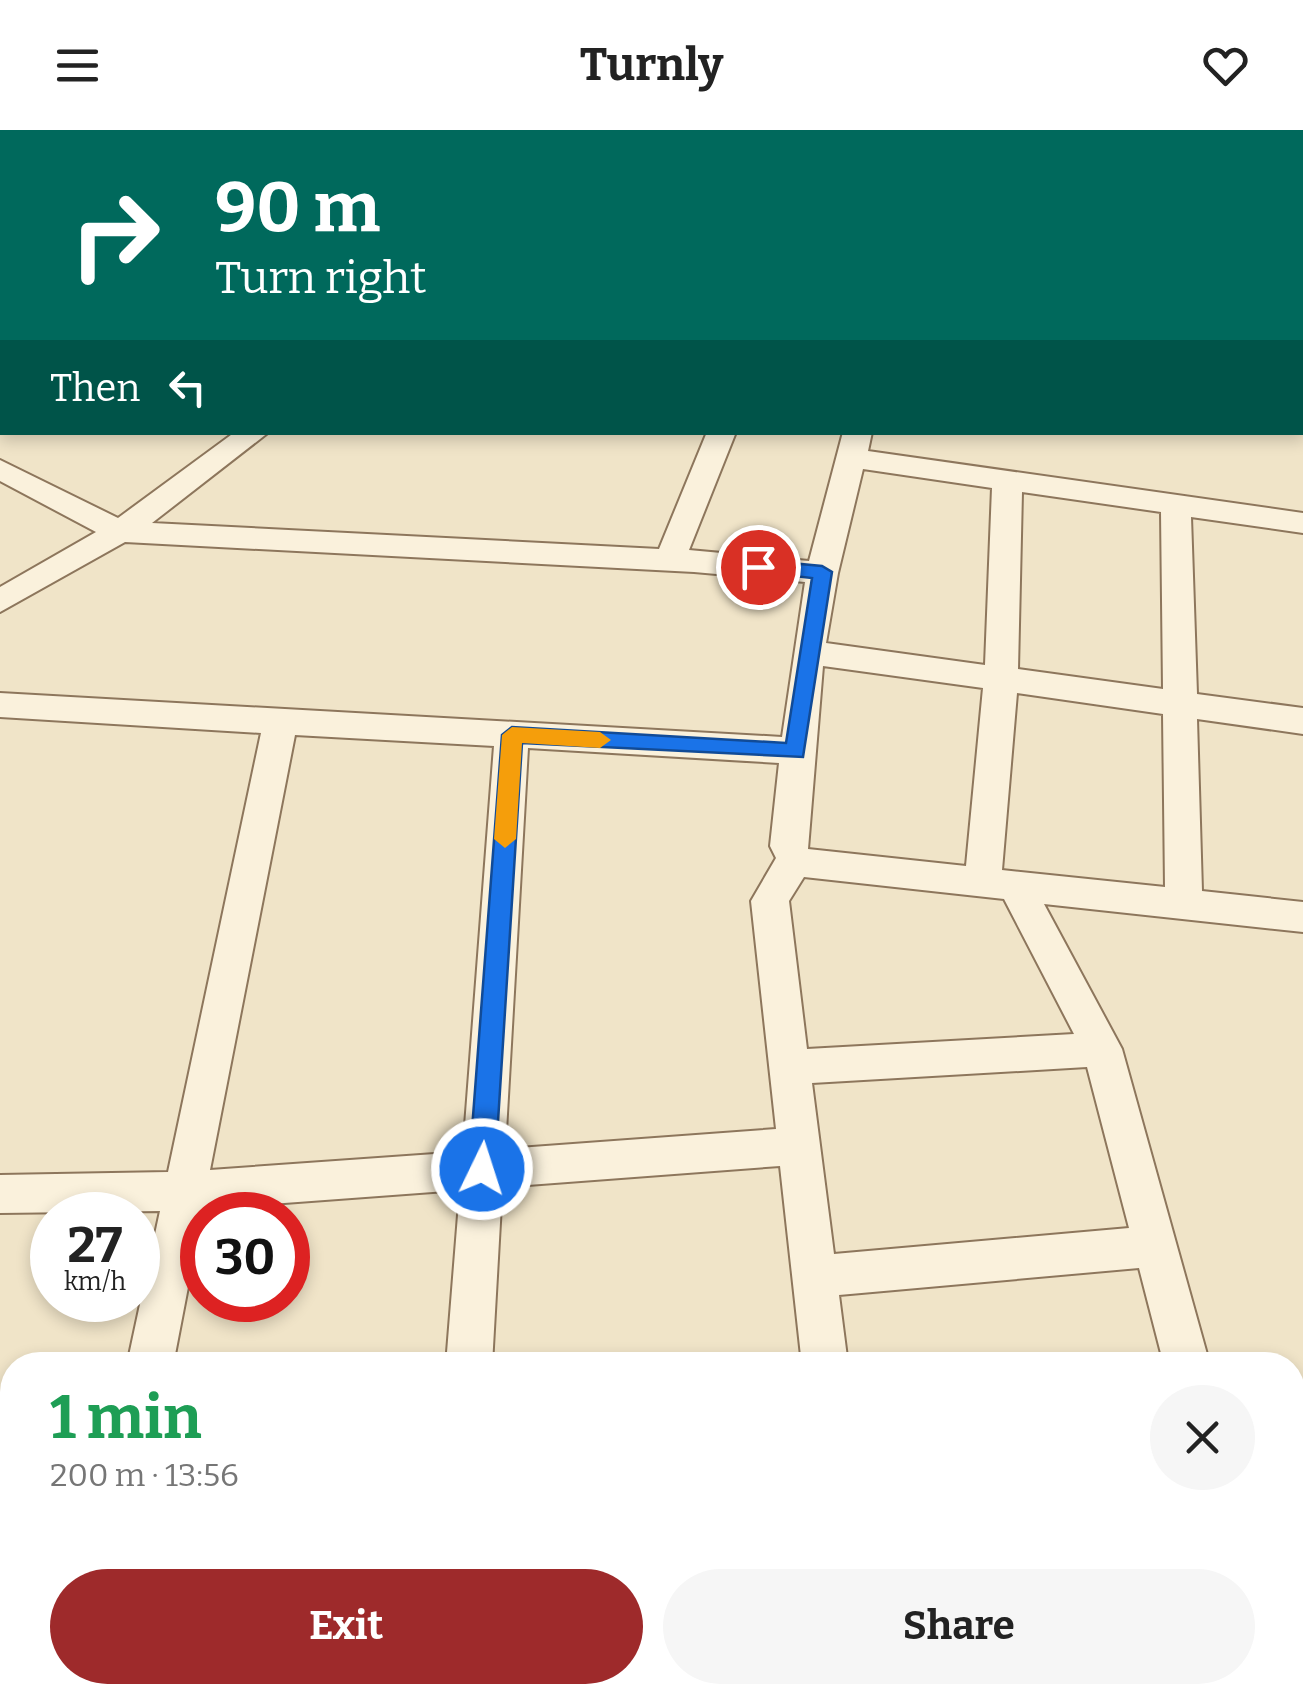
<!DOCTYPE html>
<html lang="en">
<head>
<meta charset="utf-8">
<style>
	:root { --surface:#fff; --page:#f6f6f6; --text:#222; --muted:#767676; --accent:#9e2a2b }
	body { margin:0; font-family:Bitter,serif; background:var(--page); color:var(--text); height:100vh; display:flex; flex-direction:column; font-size:38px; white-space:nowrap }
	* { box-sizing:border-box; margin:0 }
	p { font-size:32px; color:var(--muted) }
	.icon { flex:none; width:55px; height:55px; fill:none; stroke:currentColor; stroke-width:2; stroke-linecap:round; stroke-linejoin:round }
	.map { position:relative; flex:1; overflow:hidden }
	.details { position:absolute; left:0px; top:1222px; width:1305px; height:352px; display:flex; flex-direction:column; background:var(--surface); border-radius:40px 40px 0 0; box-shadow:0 5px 15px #0003 }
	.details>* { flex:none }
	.top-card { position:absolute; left:0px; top:0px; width:1305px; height:305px; box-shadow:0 5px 15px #0003; background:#00695c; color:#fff; overflow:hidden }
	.speed { position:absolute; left:30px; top:1062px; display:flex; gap:20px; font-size:50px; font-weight:700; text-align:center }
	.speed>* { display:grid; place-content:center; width:130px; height:130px; border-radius:50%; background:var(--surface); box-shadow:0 5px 15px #0003; line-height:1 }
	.speed small { font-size:25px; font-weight:400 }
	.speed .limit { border:15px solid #d22; background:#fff; color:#111 }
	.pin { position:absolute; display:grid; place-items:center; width:85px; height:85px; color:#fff; margin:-42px; border:5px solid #fff; border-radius:50%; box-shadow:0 2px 10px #0007 }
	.me { position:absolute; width:110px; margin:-55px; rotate:4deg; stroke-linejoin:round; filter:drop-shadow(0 0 8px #0008) }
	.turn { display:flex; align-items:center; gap:35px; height:210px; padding:0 50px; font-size:45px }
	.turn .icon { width:130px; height:130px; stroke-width:2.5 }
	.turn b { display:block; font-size:70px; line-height:85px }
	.then { display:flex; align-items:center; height:95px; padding:0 50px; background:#0003; gap:20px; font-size:38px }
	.round { display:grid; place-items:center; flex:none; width:105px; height:105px; border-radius:52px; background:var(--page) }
	.overview { display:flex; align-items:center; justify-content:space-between; height:170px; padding:0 50px }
	h1 { font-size:60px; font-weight:700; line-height:75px; color:#1e9e55 }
	.primary-button { display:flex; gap:20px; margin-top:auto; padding:20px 50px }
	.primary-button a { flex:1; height:115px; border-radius:60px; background:var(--accent); color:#fff; font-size:40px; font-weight:700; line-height:115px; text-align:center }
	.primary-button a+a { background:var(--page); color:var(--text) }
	header { display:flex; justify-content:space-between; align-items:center; height:130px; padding:0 50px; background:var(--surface); font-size:45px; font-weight:700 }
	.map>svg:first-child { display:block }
</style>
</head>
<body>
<header><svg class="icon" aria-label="menu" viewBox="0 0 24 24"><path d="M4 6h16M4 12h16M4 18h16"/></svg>Turnly<svg class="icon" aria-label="heart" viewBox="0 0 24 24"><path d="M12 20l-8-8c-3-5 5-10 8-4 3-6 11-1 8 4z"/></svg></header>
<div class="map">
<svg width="1303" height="1574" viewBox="0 0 1303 1574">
	<rect width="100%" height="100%" fill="#f0e4c8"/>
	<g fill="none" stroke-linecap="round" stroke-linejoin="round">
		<defs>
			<g id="minor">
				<path d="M1054,0h44l2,2h-44z"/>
				<rect x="1302" y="23" width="1" height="14"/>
				<rect x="1302" y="268" width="1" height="18"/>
				<path d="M235,302h34l-117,91 507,26 48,-117h29l-47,118 120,11 34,-129h29l-4,19 435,62v20l-112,-16 6,177 106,14v26l-106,-15 5,172 101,11v30l-259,-28 78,145 88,316h-46l-25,-97 -300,27 9,70h-46l-22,-199 -278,21 -10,178h-46l14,-175 -257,19 -30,156h-46l33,-154 -160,2v-38l168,-3 93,-439 -261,-16v-24l782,44 23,-155 -111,-10 -569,-30 -125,70v-25l96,-55 -96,-51v-21l118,58zM863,339l129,19 -7,177 -159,-22 12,-70zM1022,362l139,20 2,177 -145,-20zM823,536l160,22 -17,178 -158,-17zM1017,563l146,21 2,173 -163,-17zM295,605l199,11 -31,406 -253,18zM528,618l251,15 -9,83 6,12 -25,43 25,228 -271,20zM804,747l200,22 70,135 -267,15 -18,-148zM1087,937l42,161 -295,26 -22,-171z"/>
				<rect x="0" y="1349" width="12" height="48"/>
				<path d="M1292,1552l8,22h-52l-2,-12h46z"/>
				<path d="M514,1562h62l5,12h-63z"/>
				<path d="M839,1562h51l2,12h-52z"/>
			</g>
			<path id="tertiary" d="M2,180v21l-2,1v-21z"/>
		</defs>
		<use href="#minor" stroke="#8d765c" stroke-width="4"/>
		<use href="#tertiary" stroke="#8d765c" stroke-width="5"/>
		<use href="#minor" fill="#faf1dc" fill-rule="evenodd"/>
		<use href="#tertiary" fill="#faf1dc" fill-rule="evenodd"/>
	</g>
	<path fill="#1a73e8" stroke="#114b97" stroke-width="2.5" d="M758,430l64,6 10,6 -29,185 -281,-14 -27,426 -4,8 -9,3 -9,-3 -4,-8 33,-434 10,-8 274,16 26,-165 -60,-7 -3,-4z"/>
	<path fill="#f59e0b" d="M512,597l88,5 11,8 -11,8 -78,-5 -6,96 -11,9 -11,-9 8,-104z"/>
</svg>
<div class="speed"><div>27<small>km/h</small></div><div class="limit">30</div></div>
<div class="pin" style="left:758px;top:437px;background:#d93025"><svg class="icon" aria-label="arrive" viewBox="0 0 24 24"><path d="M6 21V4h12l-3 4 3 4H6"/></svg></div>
<svg class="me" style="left:482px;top:1039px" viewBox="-20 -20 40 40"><circle r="17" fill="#1a73e8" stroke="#fff" stroke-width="3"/><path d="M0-11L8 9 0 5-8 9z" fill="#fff"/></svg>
<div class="top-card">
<div class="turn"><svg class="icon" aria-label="right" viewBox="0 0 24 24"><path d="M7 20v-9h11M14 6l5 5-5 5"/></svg><div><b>90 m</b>Turn right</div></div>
<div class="then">Then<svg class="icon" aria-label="left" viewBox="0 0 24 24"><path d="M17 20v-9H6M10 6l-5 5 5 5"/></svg></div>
</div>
<section class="details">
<div class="overview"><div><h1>1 min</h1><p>200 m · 13:56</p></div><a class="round"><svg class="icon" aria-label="close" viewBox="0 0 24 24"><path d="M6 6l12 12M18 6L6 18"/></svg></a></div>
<div class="primary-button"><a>Exit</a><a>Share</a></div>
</section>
</div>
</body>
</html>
